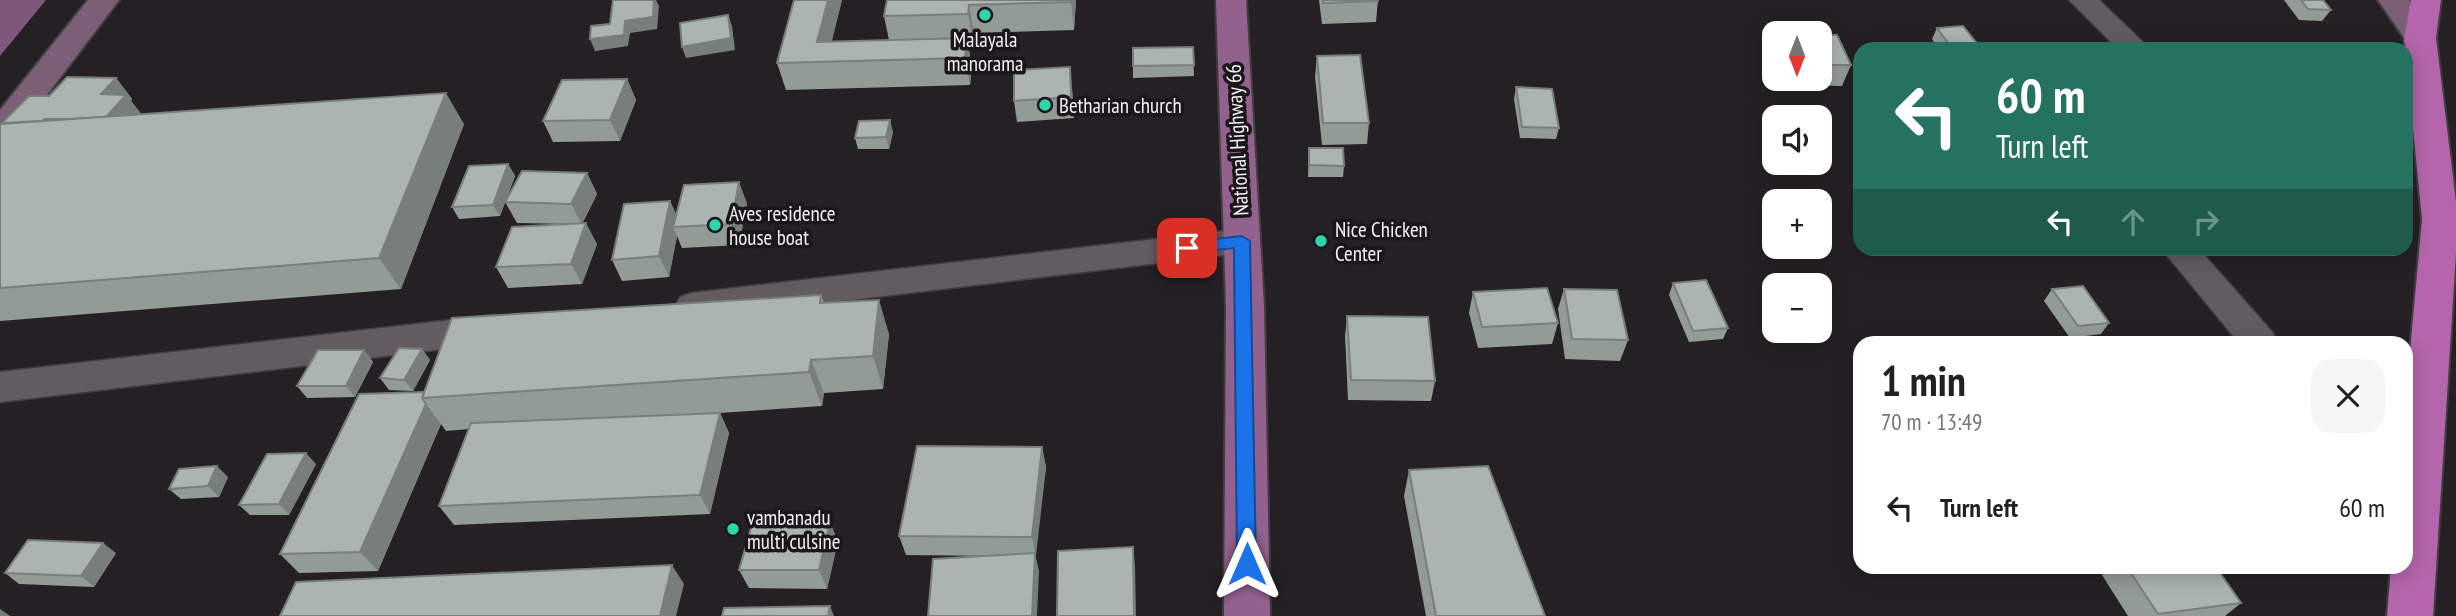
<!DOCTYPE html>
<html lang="en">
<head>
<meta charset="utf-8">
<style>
	:root { --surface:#fff; --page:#f6f6f6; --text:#202124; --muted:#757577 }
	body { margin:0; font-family:"PT Sans Narrow",sans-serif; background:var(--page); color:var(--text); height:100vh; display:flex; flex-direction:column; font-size:26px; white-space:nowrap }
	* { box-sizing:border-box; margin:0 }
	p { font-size:23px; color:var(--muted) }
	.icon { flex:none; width:38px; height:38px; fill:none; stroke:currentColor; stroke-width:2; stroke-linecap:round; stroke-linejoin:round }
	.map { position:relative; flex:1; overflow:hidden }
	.panel { position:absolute; left:1853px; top:336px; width:560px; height:238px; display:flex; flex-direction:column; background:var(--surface); border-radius:21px; box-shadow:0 4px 18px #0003 }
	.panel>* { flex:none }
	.guide { position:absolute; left:1853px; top:42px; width:560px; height:214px; border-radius:21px; box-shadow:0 4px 18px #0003; background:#267260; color:#fff; overflow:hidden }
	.needle { width:46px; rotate:180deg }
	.buttons { position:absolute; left:1762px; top:21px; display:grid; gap:14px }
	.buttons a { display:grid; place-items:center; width:70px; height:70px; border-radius:14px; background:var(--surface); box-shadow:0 4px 18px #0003; font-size:35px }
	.pin { position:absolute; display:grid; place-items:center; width:60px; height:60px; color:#fff; margin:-30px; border-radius:14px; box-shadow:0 4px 10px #0006 }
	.me { position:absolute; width:77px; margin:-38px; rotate:0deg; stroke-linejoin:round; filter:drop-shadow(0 0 5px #0008) }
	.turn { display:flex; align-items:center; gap:24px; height:147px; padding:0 28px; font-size:32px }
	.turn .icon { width:91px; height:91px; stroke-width:2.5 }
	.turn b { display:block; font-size:49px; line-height:60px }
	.lanes { display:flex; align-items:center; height:66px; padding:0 28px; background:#0003; justify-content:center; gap:35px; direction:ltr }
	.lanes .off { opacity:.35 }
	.round { display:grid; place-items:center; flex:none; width:74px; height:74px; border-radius:21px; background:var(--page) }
	.summary { display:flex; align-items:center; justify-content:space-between; height:119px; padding:0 28px }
	h1 { font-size:42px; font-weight:600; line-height:52px }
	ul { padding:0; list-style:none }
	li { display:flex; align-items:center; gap:21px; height:105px; padding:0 28px }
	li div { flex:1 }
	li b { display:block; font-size:26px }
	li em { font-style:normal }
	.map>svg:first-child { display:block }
</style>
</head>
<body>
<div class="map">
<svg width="2456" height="616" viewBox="0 0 2456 616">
	<rect width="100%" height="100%" fill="#252024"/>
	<path fill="#80567a" d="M0,0h46l-46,56z"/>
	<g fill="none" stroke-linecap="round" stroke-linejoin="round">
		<defs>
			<g id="street">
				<path d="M2069,0h30l51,49h-32z"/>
				<path d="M1242,229l12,3 5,9 -5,9 -12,3 -550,66 -12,-4 -5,-9 5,-9 12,-4z"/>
				<path d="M2161,248h37l75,85 5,10h-39z"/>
				<path d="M494,315l13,4 5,10 -5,10 -13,4 -494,59v-30z"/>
			</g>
			<g id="secondary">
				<path d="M88,0h31l-107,141 -12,3v-34z"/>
				<path d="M2378,0h31l27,38 -5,7 -11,3 -11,-3z"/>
			</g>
			<path id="primary" d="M1216,0h30l18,306 6,310h-46l2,-310z"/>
			<path id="highway" d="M2411,0h30l-5,38 20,164v51l-23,363h-46l4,-49h15v-171l16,-177 -18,-181z"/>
		</defs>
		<use href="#street" stroke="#413c40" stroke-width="3"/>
		<use href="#secondary" stroke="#413c40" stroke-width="4"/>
		<use href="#primary" stroke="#413c40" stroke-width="4"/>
		<use href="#highway" stroke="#413c40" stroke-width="4"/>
		<use href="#street" fill="#625c61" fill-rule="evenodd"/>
		<use href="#secondary" fill="#7b5f77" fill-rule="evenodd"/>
		<use href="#primary" fill="#93618d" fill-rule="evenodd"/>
		<use href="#highway" fill="#b465ab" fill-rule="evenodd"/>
	</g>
	<g fill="#939b97">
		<path d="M794,0h48l-11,42 58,-2 -5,-24 3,-16h189l-2,30 -100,3 -1,9h-6l5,24 -2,19 -184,5 -9,-27z"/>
		<path d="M1319,0h59l-2,22 -54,2z"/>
		<path d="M2284,0h39l8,10 -9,11 -23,-1z"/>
		<path d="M1937,28l42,18 -2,3h-38l-7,-10z"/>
		<path d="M1820,35l31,30 -9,21 -62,-1 -3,-6h43z"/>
		<path d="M1774,38v34l-6,-17z"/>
		<path d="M1193,47l1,29 -61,2v-12z"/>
		<path d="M1317,56l52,67 -2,21 -45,1 -7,-68z"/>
		<path d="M116,78l16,21 -1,2 10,13 323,10 -63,165 -401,32v-197h3l46,-28z"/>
		<path d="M627,79l9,21 -16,41 -67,1 -10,-21z"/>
		<path d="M1516,87l43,41 -3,11 -36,-1 -6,-39z"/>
		<path d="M1072,88l2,30 -57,4 -3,-21z"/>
		<path d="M893,132l-4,17h-31l-3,-11z"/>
		<path d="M1309,148l35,18 -1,11h-35z"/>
		<path d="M508,164l7,12 -15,40 -41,3 -7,-12z"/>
		<path d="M587,173l10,21 -15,30 15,20 -15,40 -74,4 -12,-21 74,-43 -53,-1 -12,-21z"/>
		<path d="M670,201l6,13 71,-11 -8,42 -57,3 -5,-12 -8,41 -47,4 -10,-21z"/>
		<path d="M1673,283l55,45 -5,11 -34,3 -20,-47z"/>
		<path d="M1564,289l64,51 -8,21 -55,-2 -7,-50z"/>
		<path d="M2052,289l57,34 -8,11 -31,4 -26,-37z"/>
		<path d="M1473,292l85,31 -6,21 -74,4 -9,-35z"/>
		<path d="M821,295l3,8 65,31 -6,55 -59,4 -2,13 -133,9 31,-2 9,20 -19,81 -256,11 -15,-19 30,-77 -23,2 -5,-7 -63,147 -79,2 -19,-19 144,-162z"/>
		<path d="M1347,316l88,65 -4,20 -83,-1 -3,-64z"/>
		<path d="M422,349l8,11 -17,31 -24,-1 -9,-12z"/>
		<path d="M364,350l9,12 -18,35 -48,1 -10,-12z"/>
		<path d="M1042,447l4,20 -11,89 4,16 -46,-16 -87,-1 -7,-19z"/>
		<path d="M316,464l-27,51h-39l-11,-10z"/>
		<path d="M1409,470l136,146h-119l-22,-120z"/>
		<path d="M228,477l-9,20 -38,2 -12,-10z"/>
		<path d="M838,541l-11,48 -78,-1 -10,-18z"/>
		<path d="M116,553l-22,34 -75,-3 -14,-11z"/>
		<path d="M2109,567h107l25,36 -16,13h-97l-26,-41z"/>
	</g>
	<g fill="#787e7b">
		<path d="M654,0h2l3,6 -2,23 -27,4 -2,13 -33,5 -5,-12z"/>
		<path d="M828,0h14l-15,61 -10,-19z"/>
		<path d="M1071,0h5l-2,30 -3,-28z"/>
		<path d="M969,5l5,28 -1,9 -5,-28z"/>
		<path d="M728,15l4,11 3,24 -49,8 -4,-11z"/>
		<path d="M967,38l5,28 -2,19 -5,-27z"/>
		<path d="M1070,67l2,21 2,30 -3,-21z"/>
		<path d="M116,78l16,21 -1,2 12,15 -40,4 -2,-26z"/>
		<path d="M627,79l9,21 -16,41 -10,-21z"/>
		<path d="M446,93l18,31 -63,165 -22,-31z"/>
		<path d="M890,120l3,12 -4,17 -3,-12z"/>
		<path d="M508,164l7,12 -15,40 -7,-11z"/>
		<path d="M587,173l10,21 -15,30 -11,-20z"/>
		<path d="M739,182l8,21 -8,42 -8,-21z"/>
		<path d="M670,201l9,21 -6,5 4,9 -8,41 -10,-21z"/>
		<path d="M586,223l11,21 -15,40 -11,-20z"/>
		<path d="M879,300l10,34 -6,55 -10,-33z"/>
		<path d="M422,349l8,11 -17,31 -9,-11z"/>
		<path d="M364,350l9,12 -18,35 -9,-11z"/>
		<path d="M811,360l13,33 -2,13 -13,-34z"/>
		<path d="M426,404l15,20 -63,147 -18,-19z"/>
		<path d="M720,413l9,20 -19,81 -10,-19z"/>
		<path d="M1042,447l4,20 -10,89 -4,-19z"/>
		<path d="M306,453l10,11 -27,51 -10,-11z"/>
		<path d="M217,466l11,11 -9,20 -11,-11z"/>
		<path d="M830,522l8,19 -11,48 -8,-19z"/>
		<path d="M103,543l13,10 -22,34 -13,-11z"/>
		<path d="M1133,547l2,19 1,50h-2z"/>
		<path d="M1035,553l4,19 -2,44h-5z"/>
		<path d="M672,565l12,19 -8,32h-16z"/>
		<path d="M830,606l4,10h-6z"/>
		<path d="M0,609l10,7h-10z"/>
	</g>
	<g fill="#abb4b0" stroke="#787e7b" stroke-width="2">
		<path d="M613,0h41l-1,17 -28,4 -1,14 -34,4 1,-13 19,-2z"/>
		<path d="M794,0h34l-11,42 150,-4 -2,20 -188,5z"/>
		<path d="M887,0h184v2l-102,3 -1,9 -84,2z"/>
		<path d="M1323,0h55v1l-55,2z"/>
		<path d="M2301,0h22l8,10 -23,-1z"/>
		<path d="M728,15l3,23 -49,9 -2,-24z"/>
		<path d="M1963,26l16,20 -27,2 -15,-20z"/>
		<path d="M1820,35h17l14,30h-31z"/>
		<path d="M1193,47l1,18 -61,1v-18z"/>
		<path d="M1360,55l9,68h-46l-6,-67z"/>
		<path d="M1070,67l1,30 -57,4v-31z"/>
		<path d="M67,77l49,1 -15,16 25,1 -20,22 -37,2h-24l-3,2 -40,2 27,-27h20z"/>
		<path d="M627,79l-17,41 -67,1 19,-41z"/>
		<path d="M1516,87l36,2 7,39 -37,-1z"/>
		<path d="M446,93l-67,165 -379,30v-164z"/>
		<path d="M890,120l-4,17 -31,1 4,-17z"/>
		<path d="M1309,148h34l1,18 -35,-1z"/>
		<path d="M508,164l-15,41 -41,2 17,-41z"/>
		<path d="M522,171l65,2 -16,31 -66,-2z"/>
		<path d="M739,182l-8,42 -58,3 11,-42z"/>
		<path d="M670,201l-11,55 -47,4 12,-56z"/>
		<path d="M586,223l-15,41 -75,3 16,-40z"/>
		<path d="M1706,280l22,48 -35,3 -20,-48z"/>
		<path d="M2083,286l26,37 -31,3 -26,-37z"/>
		<path d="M1547,288l11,35 -76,4 -9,-35z"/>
		<path d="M1564,289l53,1 11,50 -56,-1z"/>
		<path d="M821,295l-1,8 59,-3 -6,56 -62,4 -2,12 -387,26 30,-80z"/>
		<path d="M1347,316l81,1 7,64 -84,-1z"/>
		<path d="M399,348l23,1 -18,31 -24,-2z"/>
		<path d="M318,350h46l-18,36h-49z"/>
		<path d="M424,392l-2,6 4,6 -66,148 -80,2 79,-160z"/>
		<path d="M720,413l-20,82 -261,11 32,-83z"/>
		<path d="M917,446l125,1 -10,90 -133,-1z"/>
		<path d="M306,453l-27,51 -40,1 28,-51z"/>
		<path d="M217,466l-9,20 -39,3 10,-20z"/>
		<path d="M1488,466l57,150h-109l-27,-146z"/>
		<path d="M753,521l77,1 -11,48h-80z"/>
		<path d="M28,540l75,3 -22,33 -76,-3z"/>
		<path d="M1133,547l1,69h-77l1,-65z"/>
		<path d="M1035,553l-3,63h-104l5,-57z"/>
		<path d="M672,565l-12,51h-380l16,-34z"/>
		<path d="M2127,567h89l25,36 -83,11z"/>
		<path d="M830,606l-2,10h-106l2,-8z"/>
	</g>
	<path fill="#1a73e8" stroke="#114b97" stroke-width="2" d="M1242,236l8,5 6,323 -3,6 -6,3 -7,-3 -3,-6 -3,-316 -47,5 -8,-5 8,-6z"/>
	<g fill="#2ed4aa" stroke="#1b161a" stroke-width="2.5">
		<circle cx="985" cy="15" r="7"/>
		<circle cx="1045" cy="105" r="7"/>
		<circle cx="715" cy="225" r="7"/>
		<circle cx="1321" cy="241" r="7"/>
		<circle cx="733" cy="529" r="7"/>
	</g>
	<g text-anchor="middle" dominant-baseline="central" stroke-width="7" stroke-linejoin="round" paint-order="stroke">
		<g font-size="21" fill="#f4f1f4" stroke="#1b161a" text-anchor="start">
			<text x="985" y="39" text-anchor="middle">Malayala<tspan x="985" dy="24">manorama</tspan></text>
			<text x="1059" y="105">Betharian church</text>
			<text x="729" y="213">Aves residence<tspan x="729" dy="24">house boat</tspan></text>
			<text x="1335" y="229">Nice Chicken<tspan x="1335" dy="24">Center</tspan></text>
			<text x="747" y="517">vambanadu<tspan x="747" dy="24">multi culsine</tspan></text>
		</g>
		<g font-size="21" fill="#f4f1f4" stroke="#1b161a">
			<text transform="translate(1237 140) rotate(-93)">National Highway 66</text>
		</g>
	</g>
</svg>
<div class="buttons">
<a><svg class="needle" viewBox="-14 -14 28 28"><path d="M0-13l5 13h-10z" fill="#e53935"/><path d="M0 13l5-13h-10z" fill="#757577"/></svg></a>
<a><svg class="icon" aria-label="sound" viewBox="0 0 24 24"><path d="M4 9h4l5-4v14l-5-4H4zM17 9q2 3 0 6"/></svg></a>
<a>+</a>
<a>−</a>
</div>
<div class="pin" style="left:1187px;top:248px;background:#d93025"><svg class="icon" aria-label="arrive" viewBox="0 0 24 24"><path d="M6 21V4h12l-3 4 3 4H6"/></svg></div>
<svg class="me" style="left:1247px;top:564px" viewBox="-20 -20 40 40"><path d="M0-17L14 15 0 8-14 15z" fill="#1a73e8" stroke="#fff" stroke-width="4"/></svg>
<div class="guide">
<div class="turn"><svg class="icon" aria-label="left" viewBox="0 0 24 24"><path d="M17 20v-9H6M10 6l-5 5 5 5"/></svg><div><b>60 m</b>Turn left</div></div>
<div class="lanes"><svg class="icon" aria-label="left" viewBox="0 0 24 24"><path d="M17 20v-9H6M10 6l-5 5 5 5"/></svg><svg class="icon off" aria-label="ahead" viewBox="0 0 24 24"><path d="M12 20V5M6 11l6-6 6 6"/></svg><svg class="icon off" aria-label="right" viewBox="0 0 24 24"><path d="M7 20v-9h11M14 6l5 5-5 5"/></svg></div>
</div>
<section class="panel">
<div class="summary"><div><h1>1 min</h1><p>70 m · 13:49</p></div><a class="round"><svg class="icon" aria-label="close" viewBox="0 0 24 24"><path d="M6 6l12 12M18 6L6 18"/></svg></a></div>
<ul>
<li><svg class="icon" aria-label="left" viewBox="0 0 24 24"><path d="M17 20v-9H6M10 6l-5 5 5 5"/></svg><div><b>Turn left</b></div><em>60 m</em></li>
</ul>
</section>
</div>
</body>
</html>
